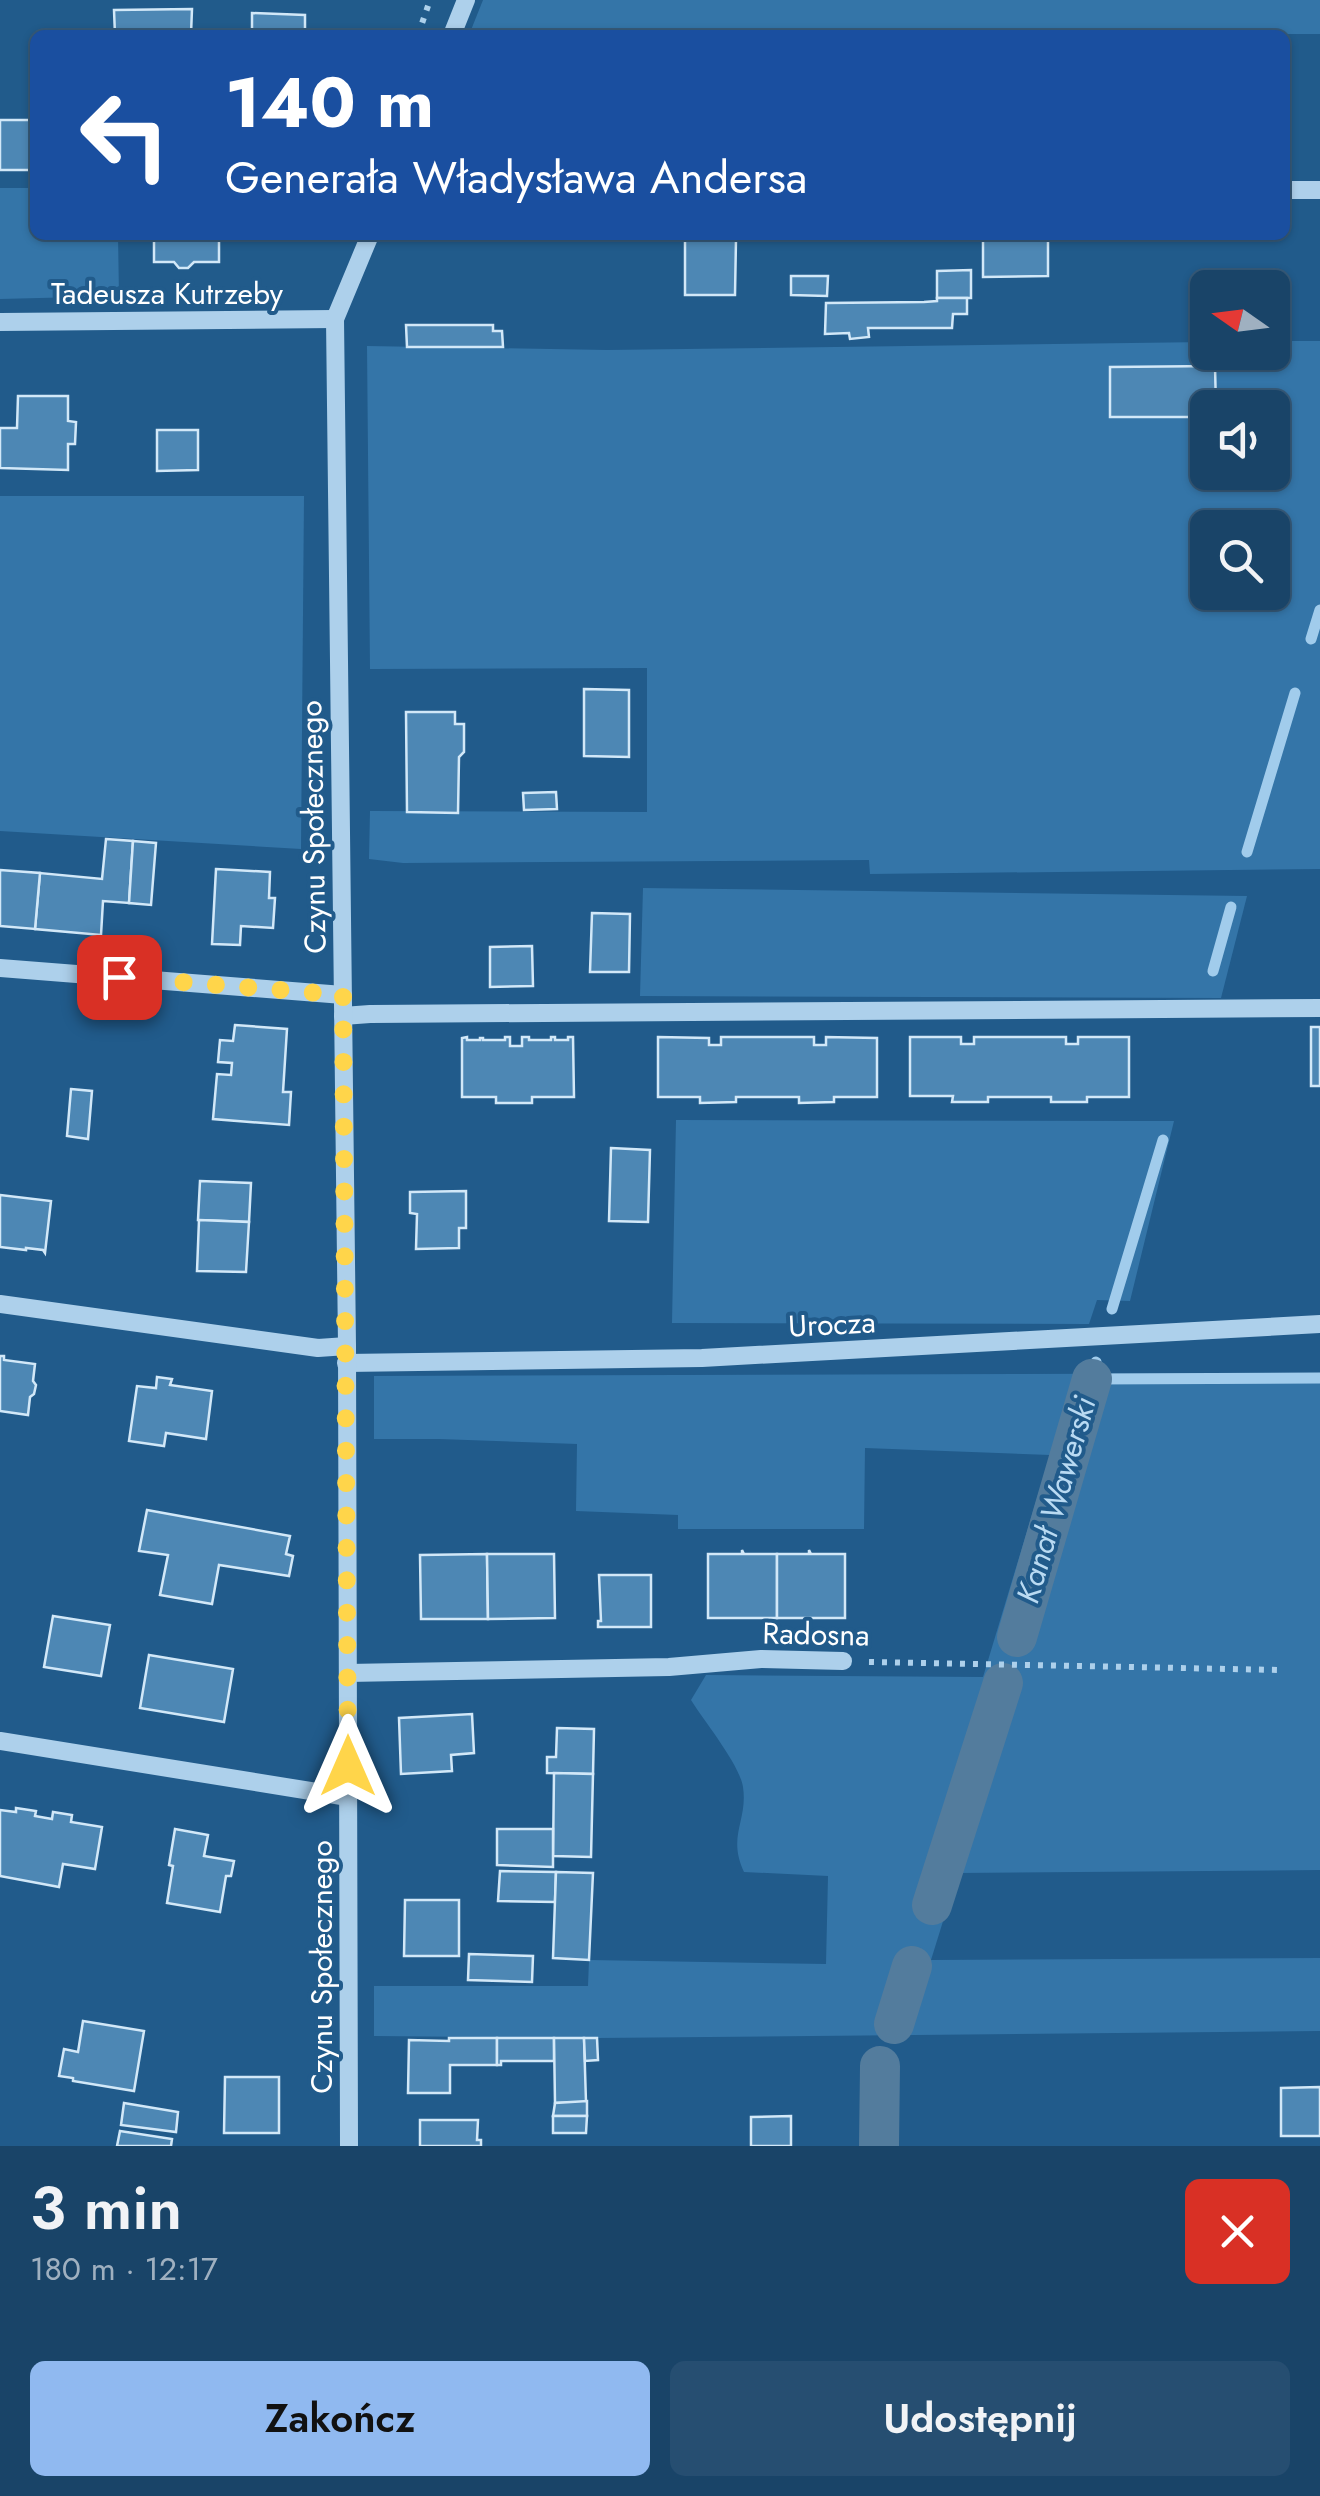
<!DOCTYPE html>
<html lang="pl">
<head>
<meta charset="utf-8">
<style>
	:root { --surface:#194468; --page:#264e71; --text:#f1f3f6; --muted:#9fb0c0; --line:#375c7c; --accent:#90b9f0 }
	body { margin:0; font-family:Jost,sans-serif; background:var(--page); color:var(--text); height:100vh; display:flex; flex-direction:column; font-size:38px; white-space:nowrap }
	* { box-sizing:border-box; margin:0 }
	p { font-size:32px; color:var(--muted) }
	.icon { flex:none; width:55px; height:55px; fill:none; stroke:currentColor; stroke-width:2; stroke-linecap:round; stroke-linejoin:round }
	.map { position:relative; height:2146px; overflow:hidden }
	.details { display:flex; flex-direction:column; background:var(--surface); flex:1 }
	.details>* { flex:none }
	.banner { position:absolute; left:30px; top:30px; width:1260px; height:210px; border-radius:15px; box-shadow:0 2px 8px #0004,0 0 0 2px var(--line); background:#1a4fa0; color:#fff; overflow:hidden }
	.needle { width:65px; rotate:284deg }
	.fabs { position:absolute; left:1190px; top:270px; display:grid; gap:20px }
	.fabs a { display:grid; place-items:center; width:100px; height:100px; border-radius:15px; background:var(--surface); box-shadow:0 2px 8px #0004,0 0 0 2px var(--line); font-size:50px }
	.pin { position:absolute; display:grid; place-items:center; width:85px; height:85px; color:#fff; margin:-42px; border-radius:20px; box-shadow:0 5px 15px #0006 }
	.me { position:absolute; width:110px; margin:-55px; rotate:0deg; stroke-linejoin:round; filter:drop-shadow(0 0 8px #0008) }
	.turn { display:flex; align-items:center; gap:35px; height:210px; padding:0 30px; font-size:45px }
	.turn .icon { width:130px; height:130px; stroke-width:2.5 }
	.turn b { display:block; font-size:70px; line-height:85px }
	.round { display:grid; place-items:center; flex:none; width:105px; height:105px; border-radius:15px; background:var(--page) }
	.overview { display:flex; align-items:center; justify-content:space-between; height:170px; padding:0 30px }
	h1 { font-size:60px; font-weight:600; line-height:75px }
	.action { display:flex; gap:20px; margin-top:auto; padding:20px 30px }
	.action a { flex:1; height:115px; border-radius:15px; background:var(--accent); color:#111; font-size:40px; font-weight:600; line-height:115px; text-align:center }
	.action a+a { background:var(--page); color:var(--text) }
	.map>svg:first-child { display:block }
</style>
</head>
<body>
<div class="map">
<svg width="1320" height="2146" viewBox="0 0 1320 2146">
	<rect width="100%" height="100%" fill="#215b8b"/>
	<g fill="#3475a8" fill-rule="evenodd">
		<path d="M483,0h837v34l-851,1z"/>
		<path d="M0,188h35v47h83l1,61 -119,3z"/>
		<path d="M1273,341h47v528l-450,5 -1,-14 -466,3 -34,-4 1,-48 277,1v-144l-277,1 -3,-323 240,4 600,-8 1,10h64zM1208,408h64v64h-64zM1208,528h64v64h-64z"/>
		<path d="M0,496h304l-3,353 -301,-18z"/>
		<path d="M643,888l604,8 -26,102 -581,-2z"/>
		<path d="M676,1120l474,1h24l-44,180 -33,-1 -8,24 -417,-1z"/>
		<path d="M1320,1373v497l-362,3 -27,87 389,-2v73l-723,7 -223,-2v-50h214l1,-26 237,4 2,-88 -84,-4c-17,-36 4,-51 -1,-85 -3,-22 -39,-66 -52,-87l15,-25 277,2 67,-222 -185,-7 -1,81h-186v-14l-102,-4 1,-67 -138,-5h-65v-63z"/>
	</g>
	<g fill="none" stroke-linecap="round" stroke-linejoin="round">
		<g stroke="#a1ccec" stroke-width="11">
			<path d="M1311,639l9,-29"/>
			<path d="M1247,852l48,-159"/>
			<path d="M1213,971l18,-64"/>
			<path d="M1112,1309l51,-169"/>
			<path d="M1096,1362l-4,17 228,-1"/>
		</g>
		<g stroke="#537c9d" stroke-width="40">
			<path d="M1017,1637l75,-258"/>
			<path d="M932,1905l71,-222"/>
			<path d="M894,2024l18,-58"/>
			<path d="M879,2146l1,-80"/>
		</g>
	</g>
	<g fill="#4d87b4" stroke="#d2e8f8" stroke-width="2.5">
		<path d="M192,9l-1,25 -76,1 -1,-25z"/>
		<path d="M252,13l53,2v20h-53z"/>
		<rect x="0" y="120" width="35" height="50"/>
		<path d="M154,235h65v27h-25l-6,6h-9l-5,-6h-20z"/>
		<path d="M983,235h65v41l-65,1z"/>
		<path d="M685,239h51l-1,56h-50z"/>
		<path d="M971,270v28h-34v-27z"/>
		<path d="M791,276h37l-1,20 -36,-1z"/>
		<path d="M937,298h30v16h-14l-1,14h-84l1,9 -19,2 -1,-6 -24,1 1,-31 98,-1 13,-1z"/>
		<path d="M406,325h87v6h9l1,16h-96z"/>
		<path d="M1215,366l1,42h-8v9h-98v-50z"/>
		<path d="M18,396h50v25l8,1 -1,22h-7v26l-68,-2v-40h17z"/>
		<path d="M157,430h41v40l-41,1z"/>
		<path d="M584,689l45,1v67l-45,-1z"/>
		<path d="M406,712h49v12h9v28l-5,5 -1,56 -51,-1z"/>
		<path d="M556,792l1,17 -33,1 -1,-17z"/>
		<path d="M106,839l27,2 -4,62 -26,-2 -2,34 -66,-6 5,-56 62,6z"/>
		<path d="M133,841l23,2 -5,62 -22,-2z"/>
		<path d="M216,869l54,3 -1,26h6l-2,30 -32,-2 -1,19 -28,-1z"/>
		<path d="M0,870l40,3 -5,56 -35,-3z"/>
		<path d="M592,913l38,1 -1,58h-39z"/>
		<path d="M532,946l1,40 -43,1v-40z"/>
		<path d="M235,1025l52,4 -4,63h8l-2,33 -76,-6 4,-45 14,1 1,-12 -14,-1 2,-22 13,1z"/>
		<rect x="1311" y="1027" width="9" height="59"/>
		<path d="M467,1037v3h13v-2h3v2h22v-3h5v9h12v-9h7v3h22v-3h4v3h13v-3h5l1,60h-42v6h-36v-6h-34v-59z"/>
		<path d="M658,1037l51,1v7h12v-8h93v8h12v-8l51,1v59h-43v5l-35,1v-6h-63v5l-36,1v-6h-42z"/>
		<path d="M910,1037h51v7h13v-7h92v7h12v-7h51v60h-42v5h-36v-5h-63v5h-36l1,-6h-43z"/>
		<path d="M71,1089l21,2 -4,48 -21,-3z"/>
		<path d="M611,1148l39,2 -2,72 -39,-1z"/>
		<path d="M200,1181l51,2 -2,39 -51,-2z"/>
		<path d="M466,1191v37h-7v20l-43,1 1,-35 -7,-1v-21z"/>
		<path d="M0,1195l51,6 -6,52 -2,-3 -17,-2v2l-26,-3z"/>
		<path d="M199,1220l50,2 -3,50 -49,-1z"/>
		<path d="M0,1356h4v4l31,4 -2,17 3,4 -2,9 -4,3 -2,18 -28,-4z"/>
		<path d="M157,1377l15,2 -2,6 42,6 -6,48 -40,-6 -2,13 -35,-5 8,-55 19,2z"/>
		<path d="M147,1510l143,26 -4,18 7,2 -4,20 -70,-11 -7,39 -52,-9 8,-40 -29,-4z"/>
		<path d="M742,1550l2,4h33v64h-69v-64h34z"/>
		<path d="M809,1550l2,4h34v64h-68v-64h32z"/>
		<path d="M487,1554l1,65h-67l-1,-64z"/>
		<path d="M487,1554h67l1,64 -67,1z"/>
		<path d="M599,1575h52v52h-53v-6h3z"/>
		<path d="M53,1616l57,9 -9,51 -57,-9z"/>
		<path d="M149,1655l84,14 -9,53 -84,-14z"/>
		<path d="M472,1714l2,39 -23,2 1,16 -51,3 -2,-56z"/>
		<path d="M557,1728l37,1 -1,45 -46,-1v-16h9z"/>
		<path d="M554,1773l39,1 -2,83 -38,-1z"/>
		<path d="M16,1808l20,3 -1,5 17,3 1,-7 19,3 -1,7 31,5 -7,42 -32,-5 -4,23 -59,-11v-66l16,2z"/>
		<path d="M175,1829l33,6 -4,21 30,5 -3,15h-5l-6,36 -53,-9 6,-37 -4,-1z"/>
		<path d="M497,1829h56v38l-56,-2z"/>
		<path d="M500,1871l56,1 -1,30 -57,-1z"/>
		<path d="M556,1872l37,1 -4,87 -36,-2z"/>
		<path d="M405,1900h54v56h-55z"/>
		<path d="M469,1954l64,2 -1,26 -64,-2z"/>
		<path d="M83,2021l61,10 -10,60 -61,-10v-3l-14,-2 5,-27 14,3z"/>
		<path d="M449,2038h48v27h-47v28h-42l1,-53 40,1z"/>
		<path d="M497,2038h57v23h-53v4h-4z"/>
		<path d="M554,2038h30l2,64 -31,1z"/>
		<path d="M584,2038h13l1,22 -13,1z"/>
		<path d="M225,2077h54v56h-55z"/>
		<path d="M1320,2087v49h-39v-48z"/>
		<path d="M587,2101v15h-34l2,-13z"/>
		<path d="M124,2103l54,9 -2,20 -55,-7z"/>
		<path d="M553,2116h34l-1,17h-33z"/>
		<path d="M791,2116v30h-40v-29z"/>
		<path d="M420,2120h58l-1,20h4v6h-61z"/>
		<path d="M120,2131l52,8 -1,7h-54z"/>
	</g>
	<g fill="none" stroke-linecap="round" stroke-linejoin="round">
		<g stroke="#add0eb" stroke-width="6" stroke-dasharray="5 8" stroke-linecap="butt">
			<path d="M418,35l12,-35"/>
			<path d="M869,1662l414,8"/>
		</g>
		<g stroke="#add0eb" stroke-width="18">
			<path d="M452,35l14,-35"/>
			<path d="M1285,190h35"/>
			<path d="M0,322l335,-3"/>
			<path d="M0,968l343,27"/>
			<path d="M343,1016l27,-2 950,-6"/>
			<path d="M0,1304l318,44 29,-2"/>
			<path d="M346,1363l356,-5 618,-34"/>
			<path d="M348,1673l321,-6 92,-8 82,2"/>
			<path d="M0,1741l348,56"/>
			<path d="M349,2146l-2,-800 -12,-1027 35,-84"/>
		</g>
	</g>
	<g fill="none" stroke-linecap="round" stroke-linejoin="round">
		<path stroke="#ffd54a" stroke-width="18" stroke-dasharray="0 32.4" d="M119,977l224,18 5,771"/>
	</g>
	<g text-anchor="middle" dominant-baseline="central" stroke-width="8" stroke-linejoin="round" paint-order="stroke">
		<g font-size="30" fill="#fff" stroke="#215b8b">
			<text x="167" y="293">Tadeusza Kutrzeby</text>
			<text transform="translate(313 827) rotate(-91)">Czynu Społecznego</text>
			<text transform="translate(832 1324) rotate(-3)">Urocza</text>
			<text transform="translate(816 1634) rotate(1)">Radosna</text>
			<text transform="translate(321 1967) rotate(-90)">Czynu Społecznego</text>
		</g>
		<g font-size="32" font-style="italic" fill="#b9daf2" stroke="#215b8b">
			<text transform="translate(1056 1500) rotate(-74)">Kanał Wawerski</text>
		</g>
	</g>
</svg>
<div class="fabs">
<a><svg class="needle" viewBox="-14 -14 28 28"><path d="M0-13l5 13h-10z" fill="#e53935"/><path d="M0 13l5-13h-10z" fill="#9fb0c0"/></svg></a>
<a><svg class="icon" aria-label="sound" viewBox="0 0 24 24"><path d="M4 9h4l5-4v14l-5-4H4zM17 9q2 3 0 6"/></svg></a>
<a><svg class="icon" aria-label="search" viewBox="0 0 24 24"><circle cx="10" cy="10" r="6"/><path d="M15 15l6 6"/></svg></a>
</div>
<div class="pin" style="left:119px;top:977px;background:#d93025"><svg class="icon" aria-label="arrive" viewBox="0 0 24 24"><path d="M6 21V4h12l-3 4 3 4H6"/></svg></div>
<svg class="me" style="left:348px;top:1766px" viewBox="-20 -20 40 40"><path d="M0-17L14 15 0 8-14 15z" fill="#ffd54a" stroke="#fff" stroke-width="4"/></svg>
<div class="banner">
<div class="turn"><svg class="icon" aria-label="left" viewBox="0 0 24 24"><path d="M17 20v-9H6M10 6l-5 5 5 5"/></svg><div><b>140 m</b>Generała Władysława Andersa</div></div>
</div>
</div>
<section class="details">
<div class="overview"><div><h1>3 min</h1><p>180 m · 12:17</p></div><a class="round" style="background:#d93025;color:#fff"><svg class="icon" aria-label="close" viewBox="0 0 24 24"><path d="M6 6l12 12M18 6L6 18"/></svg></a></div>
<div class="action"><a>Zakończ</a><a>Udostępnij</a></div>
</section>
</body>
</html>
